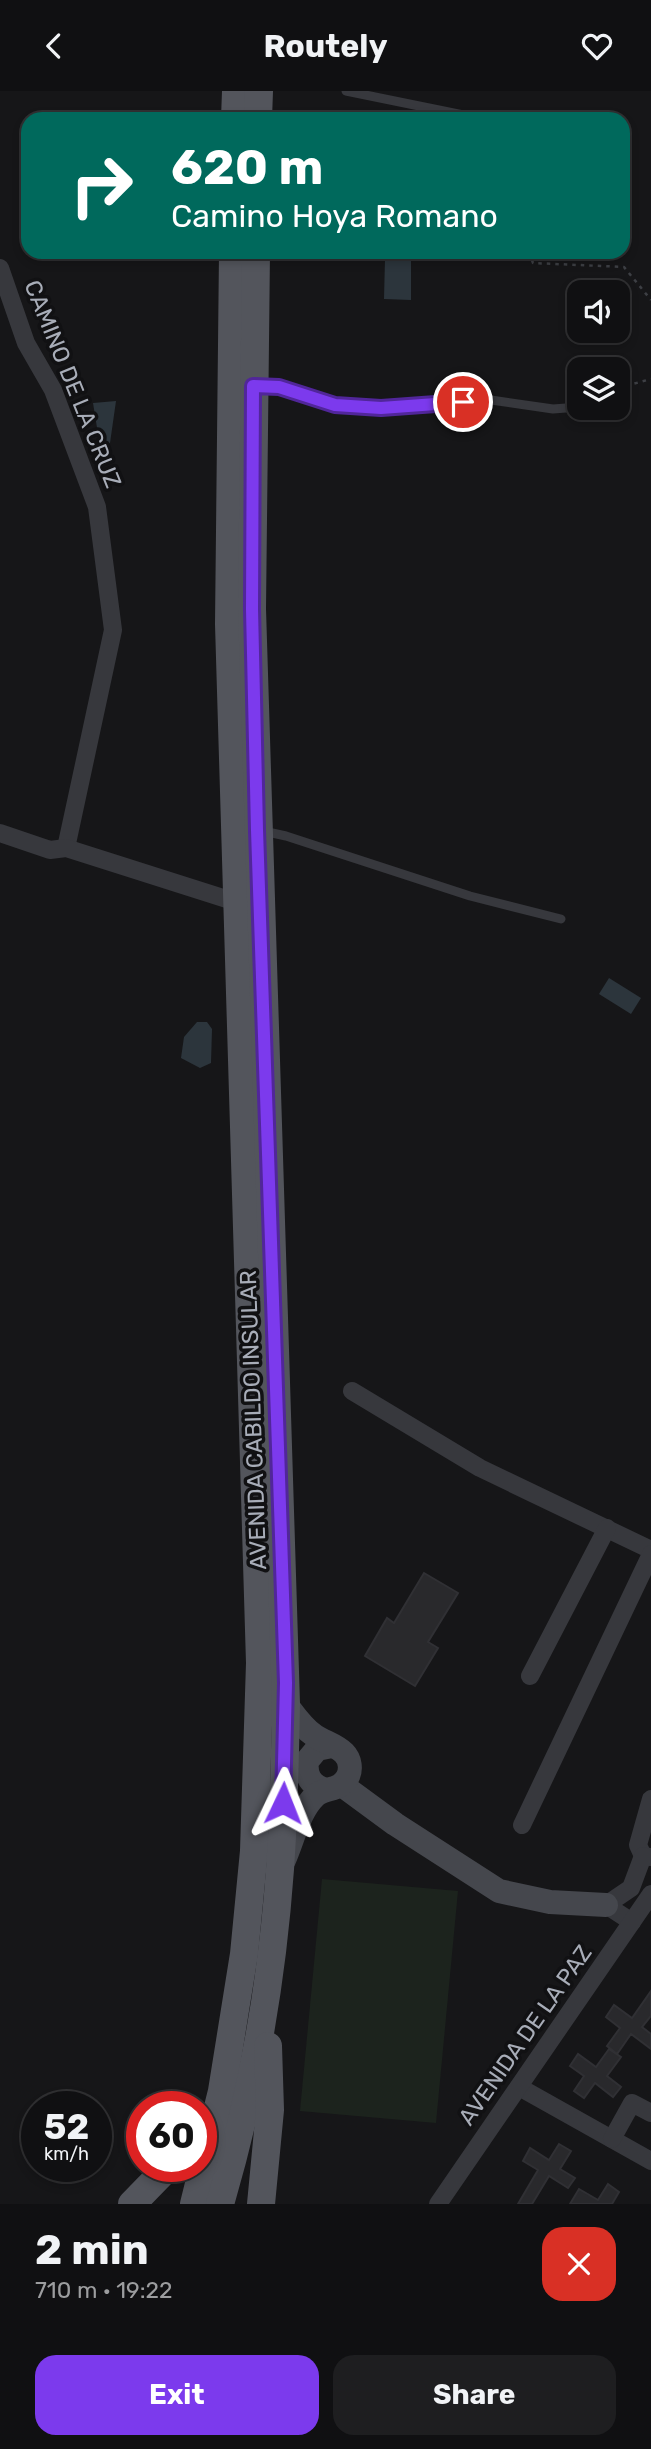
<!DOCTYPE html>
<html lang="en">
<head>
<meta charset="utf-8">
<style>
	:root { --surface:#101012; --page:#1e1e20; --text:#f1f3f6; --muted:#9c9d9f; --line:#303032; --accent:#7c3aed }
	body { margin:0; font-family:Rubik,sans-serif; background:var(--page); color:var(--text); height:100vh; display:flex; flex-direction:column; font-size:26px; white-space:nowrap }
	* { box-sizing:border-box; margin:0 }
	p { font-size:23px; color:var(--muted) }
	.icon { flex:none; width:38px; height:38px; fill:none; stroke:currentColor; stroke-width:2; stroke-linecap:round; stroke-linejoin:round }
	.map { position:relative; height:2113px; overflow:hidden }
	.details { display:flex; flex-direction:column; background:var(--surface); flex:1 }
	.details>* { flex:none }
	.banner { position:absolute; left:21px; top:21px; width:609px; height:147px; border-radius:21px; box-shadow:0 4px 10px #0003,0 0 0 2px var(--line); background:#00695c; color:#fff; overflow:hidden }
	.buttons { position:absolute; left:567px; top:189px; display:grid; gap:14px }
	.buttons a { display:grid; place-items:center; width:63px; height:63px; border-radius:14px; background:var(--surface); box-shadow:0 4px 10px #0003,0 0 0 2px var(--line); font-size:35px }
	.speed { position:absolute; left:21px; top:2000px; display:flex; gap:14px; font-size:35px; font-weight:700; text-align:center }
	.speed>* { display:grid; place-content:center; width:91px; height:91px; border-radius:50%; background:var(--surface); box-shadow:0 4px 10px #0003,0 0 0 2px var(--line); line-height:1 }
	.speed small { font-size:18px; font-weight:400 }
	.speed .limit { border:10px solid #d22; background:#fff; color:#111 }
	.pin { position:absolute; display:grid; place-items:center; width:60px; height:60px; color:#fff; margin:-30px; border:4px solid #fff; border-radius:50%; box-shadow:0 2px 7px #0007 }
	.me { position:absolute; width:77px; margin:-38px; rotate:2deg; stroke-linejoin:round; filter:drop-shadow(0 0 5px #0008) }
	.turn { display:flex; align-items:center; gap:24px; height:147px; padding:0 35px; font-size:32px }
	.turn .icon { width:91px; height:91px; stroke-width:2.5 }
	.turn b { display:block; font-size:49px; line-height:60px }
	.round { display:grid; place-items:center; flex:none; width:74px; height:74px; border-radius:21px; background:var(--page) }
	.overview { display:flex; align-items:center; justify-content:space-between; height:119px; padding:0 35px }
	h1 { font-size:42px; font-weight:700; line-height:52px }
	.button { display:flex; gap:14px; margin-top:auto; padding:14px 35px }
	.button a { flex:1; height:80px; border-radius:21px; background:var(--accent); color:#fff; font-size:28px; font-weight:700; line-height:80px; text-align:center }
	.button a+a { background:var(--page); color:var(--text) }
	header { display:flex; justify-content:space-between; align-items:center; height:91px; padding:0 35px; background:var(--surface); font-size:32px; font-weight:700 }
	.map>svg:first-child { display:block }
</style>
</head>
<body>
<header><svg class="icon" aria-label="back" viewBox="0 0 24 24"><path d="M15 5l-7 7 7 7"/></svg>Routely<svg class="icon" aria-label="heart" viewBox="0 0 24 24"><path d="M12 20l-8-8c-3-5 5-10 8-4 3-6 11-1 8 4z"/></svg></header>
<div class="map">
<svg width="651" height="2113" viewBox="0 0 651 2113">
	<rect width="100%" height="100%" fill="#161618"/>
	<path fill="#1c231d" d="M322,1788l136,12 -22,232 -136,-12z"/>
	<g fill="#2c353c">
		<path d="M385,168h26v41l-27,-1z"/>
		<path d="M116,310l-6,42 -10,3 -7,-43z"/>
		<path d="M609,887l32,20 -10,16 -32,-20z"/>
		<path d="M197,931h10l5,7 -1,34 -11,5 -19,-10 3,-21z"/>
	</g>
	<g fill="#29292c" stroke="#303034" stroke-width="2">
		<path d="M424,1482l34,20 -30,49 10,6 -23,38 -50,-30 22,-38 7,5z"/>
		<path d="M651,1900v25l-9,11 9,7v15l-20,-15 -14,20 -10,-8 13,-18 -14,-11 8,-12 18,13z"/>
		<path d="M609,1958l12,8 -14,19 14,11 -8,10 -18,-14 -11,15 -10,-7 10,-15 -14,-10 8,-12 18,13z"/>
		<path d="M559,2053l12,7 -11,18 15,9 -7,10 -19,-12 -17,28h-14l20,-34 -15,-9 7,-13 19,12z"/>
		<path d="M608,2093l11,8 -7,12h-42l9,-15 19,11z"/>
	</g>
	<g fill="none" stroke-linecap="round" stroke-linejoin="round">
		<g stroke="#3d3f44" stroke-width="2.5" stroke-dasharray="3.5 5" stroke-linecap="butt">
			<path d="M529,161l4,11 91,4 27,33"/>
			<path d="M618,297l33,-9"/>
		</g>
		<g stroke="#37383d" stroke-width="9">
			<path d="M346,0l137,28"/>
			<path d="M259,295l20,1 56,18 46,3 110,-8 62,9 26,-2"/>
			<path d="M263,740l23,5 184,60 91,23"/>
		</g>
		<g stroke="#37383d" stroke-width="18">
			<path d="M0,177l26,75 27,47 44,117 16,123 -47,218"/>
			<path d="M0,742l50,17 16,-2 173,55"/>
			<path d="M352,1300l128,77 171,82"/>
			<path d="M530,1585l77,-148"/>
			<path d="M651,1708l-13,46 5,11 8,1"/>
			<path d="M522,1734l129,-271"/>
			<path d="M632,1831l-26,-17 25,-17 12,-32"/>
			<path d="M519,1996l132,74"/>
			<path d="M612,2048l20,-36 19,10"/>
			<path d="M438,2113l213,-310"/>
		</g>
		<g stroke="#45474d" stroke-width="24">
			<path d="M342,1694l53,39 104,67 51,11 56,3"/>
			<path d="M325,1699c-14,-5 -20,-14 -18,-29l10,-12 15,-3"/>
			<path d="M284,1769c9,-20 15,-49 31,-64 10,-9 25,-5 32,-18 5,-8 3,-19 -3,-25 -8,-8 -20,-11 -29,-17 -12,-8 -20,-20 -29,-32"/>
		</g>
		<g stroke="#53555c" stroke-width="28">
			<path d="M235,28l1,-28"/>
			<path d="M258,28l1,-28"/>
			<path d="M132,2113l36,-37"/>
			<path d="M194,2113l28,-113 22,-137 10,-103 6,-188 -31,-1039 4,-372"/>
			<path d="M220,2113c32,-109 52,-222 60,-335 4,-55 5,-110 6,-165l-34,-1095 4,-357"/>
			<path d="M261,2113l9,-94 -2,-64"/>
		</g>
	</g>
	<g fill="none" stroke-linecap="round" stroke-linejoin="round">
		<defs>
			<path id="route" d="M283,1712l3,-120 -29,-853 -5,-221 1,-223 26,1 56,18 46,3 82,-6"/>
		</defs>
		<use href="#route" stroke="#51269a" stroke-width="18"/>
		<use href="#route" stroke="#7c3aed" stroke-width="12"/>
	</g>
	<g text-anchor="middle" dominant-baseline="central" stroke-width="7" stroke-linejoin="round" paint-order="stroke">
		<g font-size="23" fill="#a8adb8" stroke="#111113">
			<text transform="translate(73 293) rotate(68)">CAMINO DE LA CRUZ</text>
			<text transform="translate(253 1329) rotate(-92)">AVENIDA CABILDO INSULAR</text>
			<text transform="translate(525 1944) rotate(-55)">AVENIDA DE LA PAZ</text>
		</g>
	</g>
</svg>
<div class="buttons">
<a><svg class="icon" aria-label="sound" viewBox="0 0 24 24"><path d="M4 9h4l5-4v14l-5-4H4zM17 9q2 3 0 6"/></svg></a>
<a><svg class="icon" aria-label="layers" viewBox="0 0 24 24"><path d="M12 4l9 5-9 5-9-5zM3 14l9 5 9-5"/></svg></a>
</div>
<div class="speed"><div>52<small>km/h</small></div><div class="limit">60</div></div>
<div class="pin" style="left:463px;top:311px;background:#d93025"><svg class="icon" aria-label="arrive" viewBox="0 0 24 24"><path d="M6 21V4h12l-3 4 3 4H6"/></svg></div>
<svg class="me" style="left:283px;top:1712px" viewBox="-20 -20 40 40"><path d="M0-17L14 15 0 8-14 15z" fill="#7c3aed" stroke="#fff" stroke-width="4"/></svg>
<div class="banner">
<div class="turn"><svg class="icon" aria-label="right" viewBox="0 0 24 24"><path d="M7 20v-9h11M14 6l5 5-5 5"/></svg><div><b>620 m</b>Camino Hoya Romano</div></div>
</div>
</div>
<section class="details">
<div class="overview"><div><h1>2 min</h1><p>710 m · 19:22</p></div><a class="round" style="background:#d93025;color:#fff"><svg class="icon" aria-label="close" viewBox="0 0 24 24"><path d="M6 6l12 12M18 6L6 18"/></svg></a></div>
<div class="button"><a>Exit</a><a>Share</a></div>
</section>
</body>
</html>
